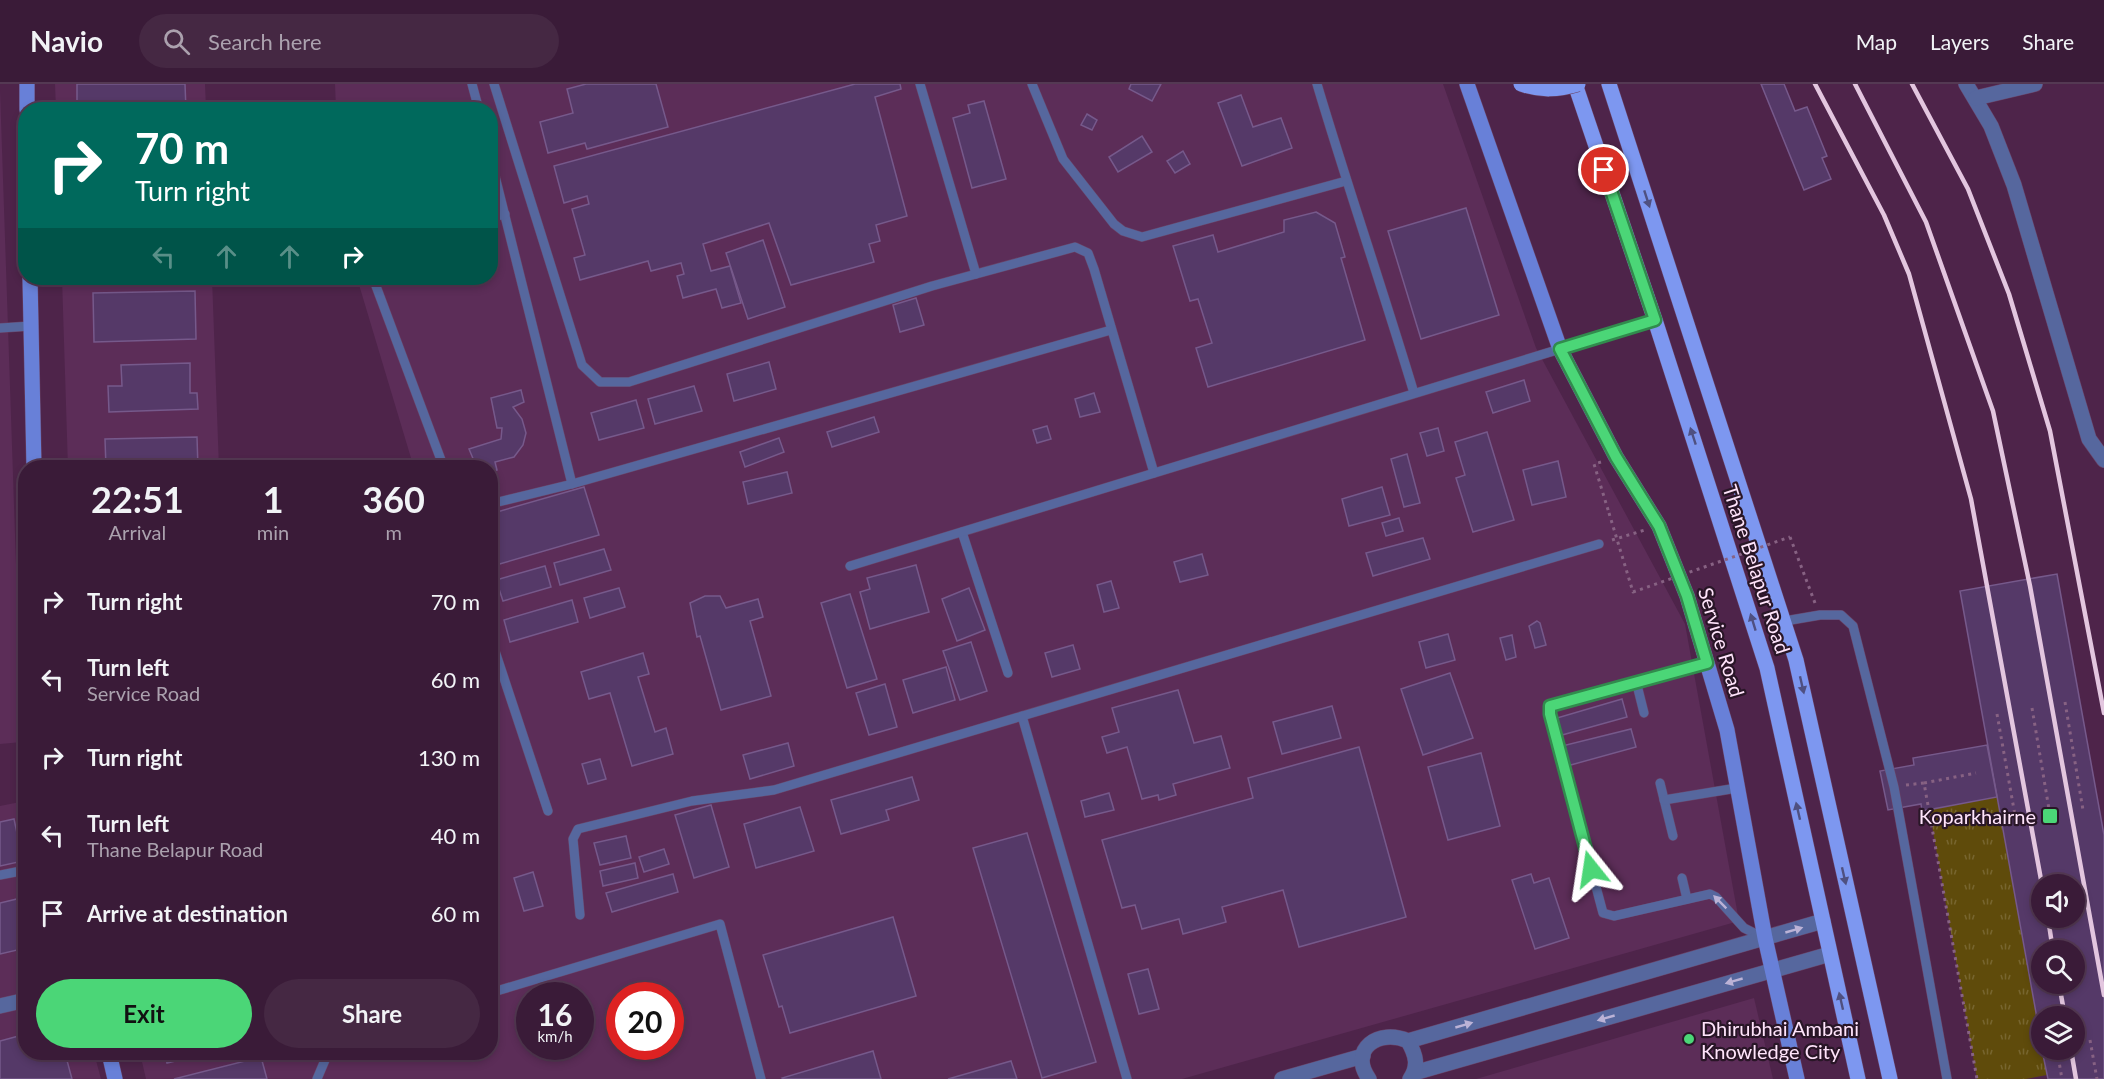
<!DOCTYPE html>
<html lang="en">
<head>
<meta charset="utf-8">
<style>
	:root { --surface:#3a1b38; --page:#452843; --text:#f1f3f6; --muted:#aba1ae; --line:#543953; --accent:#4bd677 }
	body { margin:0; font-family:Lato,sans-serif; background:var(--page); color:var(--text); height:100vh; display:flex; flex-direction:column; font-size:22px; white-space:nowrap }
	* { box-sizing:border-box; margin:0 }
	p { font-size:20px; color:var(--muted) }
	.icon { flex:none; width:33px; height:33px; fill:none; stroke:currentColor; stroke-width:2; stroke-linecap:round; stroke-linejoin:round }
	.map { position:relative; flex:1; overflow:hidden }
	.panel { position:absolute; left:18px; top:376px; width:480px; height:600px; display:flex; flex-direction:column; background:var(--surface); border-radius:24px; box-shadow:0 3px 9px #0003,0 0 0 2px var(--line) }
	.panel>* { flex:none }
	.top-card { position:absolute; left:18px; top:18px; width:480px; height:183px; border-radius:24px; box-shadow:0 3px 9px #0003,0 0 0 2px var(--line); background:#00695c; color:#fff; overflow:hidden }
	.fabs { position:absolute; left:2031px; top:790px; display:grid; gap:12px }
	.fabs a { display:grid; place-items:center; width:54px; height:54px; border-radius:50%; background:var(--surface); box-shadow:0 3px 9px #0003,0 0 0 2px var(--line); font-size:30px }
	.speed { position:absolute; left:516px; top:898px; display:flex; gap:12px; font-size:30px; font-weight:700; text-align:center }
	.speed>* { display:grid; place-content:center; width:78px; height:78px; border-radius:50%; background:var(--surface); box-shadow:0 3px 9px #0003,0 0 0 2px var(--line); line-height:1 }
	.speed small { font-size:15px; font-weight:400 }
	.speed .limit { border:9px solid #d22; background:#fff; color:#111 }
	.pin { position:absolute; display:grid; place-items:center; width:51px; height:51px; color:#fff; margin:-26px; border:3px solid #fff; border-radius:50%; box-shadow:0 2px 6px #0007 }
	.me { position:absolute; width:66px; margin:-33px; rotate:345deg; stroke-linejoin:round; filter:drop-shadow(0 0 4px #0008) }
	.turn { display:flex; align-items:center; gap:21px; height:126px; padding:0 18px; font-size:27px }
	.turn .icon { width:78px; height:78px; stroke-width:2.5 }
	.turn b { display:block; font-size:42px; line-height:51px }
	.lanes { display:flex; align-items:center; height:57px; padding:0 18px; background:#0003; justify-content:center; gap:30px; direction:ltr }
	.lanes .off { opacity:.35 }
	.eta { display:flex; justify-content:space-evenly; align-items:center; height:102px; text-align:center }
	.eta b { font-size:36px; font-weight:700; line-height:42px }
	.button { display:flex; gap:12px; margin-top:auto; padding:12px 18px }
	.button a { flex:1; height:69px; border-radius:36px; background:var(--accent); color:#111; font-size:24px; font-weight:700; line-height:69px; text-align:center }
	.button a+a { background:var(--page); color:var(--text) }
	ul { padding:0; list-style:none }
	li { display:flex; align-items:center; gap:18px; height:78px; padding:0 18px }
	li div { flex:1 }
	li b { display:block; font-size:22px }
	li em { font-style:normal }
	header { display:flex; align-items:center; gap:36px; box-sizing:border-box; height:84px; padding:0 30px; background:var(--surface); border-bottom:2px solid var(--line) }
	header strong { font-size:28px }
	nav { display:flex; gap:33px; margin-inline-start:auto; font-size:21px }
	.search { width:420px; height:54px; background:var(--page); display:flex; align-items:center; gap:15px; box-sizing:border-box; padding:0 21px; border-radius:33px; color:var(--muted); font-size:22px }
	.map>svg:first-child { display:block }
</style>
</head>
<body>
<header>
<strong>Navio</strong>
<div class="search"><svg class="icon" aria-label="search" viewBox="0 0 24 24"><circle cx="10" cy="10" r="6"/><path d="M15 15l6 6"/></svg>Search here</div>
<nav><a>Map</a><a>Layers</a><a>Share</a></nav>
</header>
<div class="map">
<svg width="2104" height="995" viewBox="0 0 2104 995">
	<defs>
		<pattern id="grass-tufts" width="24" height="20" patternUnits="userSpaceOnUse" patternTransform="scale(1.5)"><rect width="24" height="20" fill="#5f4b0b"/><path d="M3 7l-1-3M5 7V3M7 7l1-3M15 17l-1-3M17 17v-4M19 17l1-3" fill="none" stroke="#77652f"/></pattern>
	</defs>
	<rect width="100%" height="100%" fill="#4e244a"/>
	<g fill="#5c2d58" fill-rule="evenodd">
		<path d="M55,0h150l1,25h-150z"/>
		<path d="M335,0h1108l93,264 149,276 54,297 -557,158h-1036l-6,-26h350v-585h-76l-57,-190h133v-168l-154,-1zM530,912h50v51h-50zM620,912h50v51h-50z"/>
		<path d="M0,6l22,652 -22,2z"/>
		<path d="M62,194h150l7,190h-151z"/>
		<path d="M25,717l1,252h68l7,26h-101v-273z"/>
		<path d="M1754,914l19,81h-297z"/>
	</g>
	<path fill="url(#grass-tufts)" d="M1997,713l50,278 -21,4h-49l-48,-270z"/>
	<g fill="#553968" stroke="#76598b" stroke-width="1.5" fill-rule="evenodd">
		<path d="M77,0h108l1,26h-109z"/>
		<path d="M586,0h70l12,43 -81,22 -2,-6 -37,10 -8,-31 33,-9 -6,-24z"/>
		<path d="M855,0h45l1,5 -26,8 32,119 -31,9 4,16 -11,3 5,18 -83,23 -22,-62 -66,21 8,27 19,-5 11,37 -19,5 -6,-19 -33,9 -6,-22 7,-2 -3,-11 -30,8 -3,-10 -68,19 -6,-22 11,-3 -13,-46 17,-5 -2,-8 -23,7 -10,-37z"/>
		<path d="M1131,0h30l-9,17 -23,-12z"/>
		<path d="M1761,0h23l11,27 12,-4 20,49 -5,2 9,21 -27,11z"/>
		<path d="M1241,11l12,32 28,-9 11,30 -50,18 -24,-63z"/>
		<path d="M984,17l22,78 -34,9 -19,-70 17,-5 -2,-8z"/>
		<path d="M1087,30l10,6 -5,10 -11,-5z"/>
		<path d="M1142,52l10,16 -34,20 -9,-15z"/>
		<path d="M1183,67l7,13 -15,9 -8,-12z"/>
		<path d="M1466,124l33,107 -78,24 -33,-108z"/>
		<path d="M1316,128l19,11 10,34 -4,1 24,82 -157,47 -12,-39 16,-5 -14,-44 -8,2 -17,-55 40,-11 5,17 66,-20v-12z"/>
		<path d="M763,156l22,67 -37,12 -22,-66z"/>
		<path d="M195,207l1,48 -102,3 -1,-49z"/>
		<path d="M916,214l8,27 -24,7 -7,-27z"/>
		<path d="M769,278l7,27 -42,12 -7,-27z"/>
		<path d="M190,279v30h7l1,16 -89,3 -1,-26h14l-1,-21z"/>
		<path d="M1524,296l6,21 -37,12 -7,-21z"/>
		<path d="M694,302l8,25 -47,13 -7,-25z"/>
		<path d="M521,306l3,12 -11,5 9,12 4,14 -3,12 -9,12 -19,5 2,8 -7,2v-4h-13l-8,-19 32,-10 1,-11h-5l-6,-30z"/>
		<path d="M1094,309l6,19 -20,5 -5,-18z"/>
		<path d="M636,316l8,28 -45,12 -8,-27z"/>
		<path d="M874,333l5,15 -47,15 -5,-15z"/>
		<path d="M1047,342l4,13 -14,4 -4,-13z"/>
		<path d="M1438,344l6,23 -17,5 -7,-23z"/>
		<path d="M1487,348l27,88 -41,12 -17,-54 9,-3 -10,-33z"/>
		<path d="M197,353l1,31h-92l-1,-29z"/>
		<path d="M779,354l5,14 -39,15 -5,-15z"/>
		<path d="M1407,370l13,49 -16,4 -13,-48z"/>
		<path d="M1558,377l8,36 -34,8 -9,-35z"/>
		<path d="M787,388l5,21 -44,11 -5,-22z"/>
		<path d="M584,403l15,48 -103,30 -6,-17v-34z"/>
		<path d="M1382,403l8,28 -41,11 -7,-27z"/>
		<path d="M1399,434l4,13 -17,5 -4,-13z"/>
		<path d="M1423,454l7,21 -57,17 -7,-23z"/>
		<path d="M604,465l7,21 -51,15 -6,-22z"/>
		<path d="M1202,470l6,21 -28,7 -6,-20z"/>
		<path d="M916,481l13,47 -59,17 -10,-37 10,-3 -3,-11z"/>
		<path d="M545,482l6,21 -48,14 -7,-21z"/>
		<path d="M2057,490l47,261v244h-56l-6,-29h32v-33h-32v29l-82,-455zM2042,801h32v33h-32zM2042,867h32v33h-32z"/>
		<path d="M1111,497l8,27 -15,4 -7,-27z"/>
		<path d="M619,504l6,19 -35,11 -6,-20z"/>
		<path d="M969,504l16,42 -28,11 -15,-42z"/>
		<path d="M850,510l27,85 -30,9 -26,-85z"/>
		<path d="M705,512h15l6,12 32,-9 5,18 -13,4 21,75 -50,14 -21,-74 -3,1 -7,-34z"/>
		<path d="M572,516l6,22 -68,20 -6,-22z"/>
		<path d="M1537,537l3,2 6,22 -11,3 -6,-22z"/>
		<path d="M1448,550l7,26 -29,8 -7,-26z"/>
		<path d="M1512,551l4,22 -10,3 -6,-22z"/>
		<path d="M971,558l16,49 -27,9 -17,-49z"/>
		<path d="M1073,561l7,24 -28,8 -7,-24z"/>
		<path d="M643,569l6,21 -11,3 17,55 11,-4 7,26 -41,12 -22,-73 -21,6 -8,-27z"/>
		<path d="M946,583l9,33 -42,13 -10,-33z"/>
		<path d="M1450,589l23,65 -50,17 -22,-66z"/>
		<path d="M885,600l12,43 -28,8 -13,-42z"/>
		<path d="M1178,606l16,53 27,-7 9,32 -57,16 3,11 -17,5 -1,-5 -16,4 -15,-52 -20,6 -5,-16 17,-5 -7,-24z"/>
		<path d="M1622,615l5,18 -65,18 -5,-17z"/>
		<path d="M1332,622l9,32 -59,16 -9,-32z"/>
		<path d="M1631,645l5,18 -69,19 -5,-20z"/>
		<path d="M788,659l6,23 -44,13 -7,-24z"/>
		<path d="M1987,661l10,52 -75,14 -1,-7 -33,6 -8,-39 34,-6 -1,-7z"/>
		<path d="M1359,663l47,170 -107,30 -16,-57 -61,17 4,15 -43,12 -4,-15 -37,10 -7,-24 -13,3 -20,-68 151,-42 -5,-20z"/>
		<path d="M1481,669l19,73 -52,14 -20,-73z"/>
		<path d="M600,675l6,20 -18,5 -6,-20z"/>
		<path d="M912,693l7,23 -33,10 3,10 -48,14 -10,-34z"/>
		<path d="M1109,709l5,17 -29,7 -4,-16z"/>
		<path d="M711,721l18,62 -35,11 -19,-63z"/>
		<path d="M800,723l14,44 -58,17 -12,-44z"/>
		<path d="M14,735l9,42 -23,5v-44z"/>
		<path d="M1027,749l69,229 -54,16 -69,-230z"/>
		<path d="M626,752l5,22 -31,7 -6,-22z"/>
		<path d="M664,765l5,15 -25,8 -5,-15z"/>
		<path d="M635,779l3,15 -35,8 -3,-15z"/>
		<path d="M533,788l10,34 -19,5 -10,-33z"/>
		<path d="M673,790l5,18 -66,20 -6,-19z"/>
		<path d="M1531,790l3,9 15,-5 20,60 -34,11 -23,-69z"/>
		<path d="M21,814l5,20v30l-26,6v-51z"/>
		<path d="M893,833l23,79 -126,37 -8,-27 -3,1 -16,-52z"/>
		<path d="M1148,885l11,40 -20,5 -11,-40z"/>
		<path d="M26,950v19h39l7,26h-72v-38z"/>
		<path d="M873,967l8,28h-98l-1,-1z"/>
		<path d="M164,969h44l-41,10z"/>
		<path d="M261,973l6,22h-93z"/>
		<path d="M1011,977l6,18h-69z"/>
	</g>
	<g fill="none" stroke-linecap="round" stroke-linejoin="round">
		<defs>
			<g id="lane">
				<path d="M472,0l7,26"/>
				<path d="M494,0l88,281 18,17h29l303,-96 143,-39 13,6 6,16 60,204"/>
				<path d="M920,0l56,190"/>
				<path d="M1032,0l31,75 51,65 9,7 19,6 204,-56"/>
				<path d="M1317,0c31,104 66,206 97,309"/>
				<path d="M490,72l82,328"/>
				<path d="M490,134l15,-4"/>
				<path d="M377,194l-1,8 68,182"/>
				<path d="M0,244l31,-2"/>
				<path d="M490,420l82,-20 539,-154"/>
				<path d="M962,448l46,141"/>
				<path d="M850,482l805,-246"/>
				<path d="M1785,537l35,-6h21l12,11 41,161 53,292"/>
				<path d="M490,552l58,175"/>
				<path d="M1707,579l-153,40 -4,3v8l53,199 11,3 96,-22 6,3 28,31 18,9"/>
				<path d="M1636,597l8,32"/>
				<path d="M1022,632l105,363"/>
				<path d="M1660,699l13,53"/>
				<path d="M1664,716l73,-12"/>
				<path d="M0,791l26,-5"/>
				<path d="M1682,794l5,21"/>
				<path d="M580,831l-7,-76 5,-10 114,-28 82,-11 825,-246"/>
				<path d="M490,909l230,-69 41,155"/>
				<path d="M317,995l11,-26"/>
			</g>
			<g id="street">
				<path d="M1966,0l25,42 23,59 75,254 15,21"/>
				<path d="M1976,14l59,-14"/>
				<path d="M0,922l26,-6"/>
				<path d="M1408,957l415,-120"/>
				<path d="M1414,989l416,-119"/>
				<path d="M1282,995l81,-23"/>
				<path d="M1369,995c-21,-30 10,-51 39,-38 8,14 11,25 2,38"/>
			</g>
			<g id="secondary">
				<path d="M27,0v26"/>
				<path d="M1467,0l93,265 56,108 43,69 28,70 40,134 38,208 32,141"/>
				<path d="M30,194l4,190"/>
				<path d="M109,969l6,26"/>
			</g>
			<g id="primary">
				<path d="M1575,0l80,236 112,348 91,411"/>
				<path d="M1609,0l187,576 94,419"/>
			</g>
		</defs>
		<use href="#lane" stroke="#6a4366" stroke-width="10"/>
		<use href="#street" stroke="#6a4366" stroke-width="16"/>
		<use href="#secondary" stroke="#6a4366" stroke-width="16"/>
		<use href="#primary" stroke="#6a4366" stroke-width="16"/>
		<g stroke="#876283" stroke-width="3" stroke-dasharray="3 4.5" stroke-linecap="butt">
			<path d="M1601,378l-7,2 15,49"/>
			<path d="M1790,453l25,66"/>
			<path d="M1612,456l33,-10"/>
			<path d="M2065,618l18,108"/>
			<path d="M2032,624l18,107"/>
			<path d="M1997,630l19,107"/>
			<path d="M1924,699l52,-10"/>
			<path d="M1906,701l18,-2 53,296"/>
			<path d="M2090,956l7,39"/>
			<path d="M2057,966l5,29"/>
		</g>
		<use href="#lane" stroke="#56679e" stroke-width="9"/>
		<use href="#street" stroke="#56679e" stroke-width="15"/>
		<use href="#secondary" stroke="#6880d8" stroke-width="15"/>
		<use href="#primary" stroke="#7d97f0" stroke-width="15"/>
		<g stroke="#e3c6df" stroke-width="4.5">
			<path d="M1815,0l69,131 25,59 62,225 71,386"/>
			<path d="M1855,0l71,138 67,189 37,175 74,409"/>
			<path d="M1912,0l56,105 41,105 41,137 54,282"/>
			<path d="M2048,834l5,33"/>
			<path d="M2059,900l6,33"/>
			<path d="M2071,966l5,29"/>
		</g>
		<defs>
			<path id="primary-bridge" d="M1521,0c20,7 37,6 57,0"/>
		</defs>
		<use href="#primary-bridge" stroke="#6a4366" stroke-width="16" stroke-linecap="butt"/>
		<path stroke="#876283" stroke-width="3" stroke-dasharray="3 4.5" stroke-linecap="butt" d="M1609,429l24,79 157,-55"/>
		<use href="#primary-bridge" stroke="#7d97f0" stroke-width="15"/>
	</g>
	<defs><path id="oneway-solid" d="M-6-.8H1V-3.2L6.5 0L1 3.2V.8H-6Z" transform="scale(1.5)"/></defs>
	<g fill="#4f5081">
		<use href="#oneway-solid" transform="translate(1647 115) rotate(72)"/>
		<use href="#oneway-solid" transform="translate(1693 352) rotate(-108)"/>
		<use href="#oneway-solid" transform="translate(1753 538) rotate(-107)"/>
		<use href="#oneway-solid" transform="translate(1802 601) rotate(77)"/>
		<use href="#oneway-solid" transform="translate(1798 727) rotate(-103)"/>
		<use href="#oneway-solid" transform="translate(1844 792) rotate(77)"/>
		<use href="#oneway-solid" transform="translate(1841 917) rotate(-103)"/>
	</g>
	<g fill="#bbb2d6">
		<use href="#oneway-solid" transform="translate(1720 818) rotate(-135)"/>
		<use href="#oneway-solid" transform="translate(1794 846) rotate(-16)"/>
		<use href="#oneway-solid" transform="translate(1734 897) rotate(164)"/>
		<use href="#oneway-solid" transform="translate(1606 934) rotate(164)"/>
		<use href="#oneway-solid" transform="translate(1464 941) rotate(-16)"/>
	</g>
	<g fill="none" stroke-linecap="round" stroke-linejoin="round">
		<defs>
			<path id="route" d="M1591,785l-41,-155v-8l157,-43 -20,-67 -28,-70 -43,-69 -56,-108 95,-29 -51,-150"/>
		</defs>
		<use href="#route" stroke="#318b4d" stroke-width="15"/>
		<use href="#route" stroke="#4bd677" stroke-width="10"/>
	</g>
	<g fill="#4bd677" stroke="#291627" stroke-width="2">
		<rect x="2042" y="724" width="16" height="16" rx="3"/>
		<circle cx="1689" cy="955" r="6"/>
	</g>
	<g text-anchor="middle" dominant-baseline="central" stroke-width="4.5" stroke-linejoin="round" paint-order="stroke">
		<g font-size="20" fill="#ffe4fb" stroke="#291627">
			<text transform="translate(1757 485) rotate(72)">Thane Belapur Road</text>
			<text transform="translate(1722 558) rotate(73)">Service Road</text>
		</g>
		<g font-size="20" fill="#ffe4fb" stroke="#291627" text-anchor="end">
			<text x="2036" y="732">Koparkhairne</text>
			<text x="1701" y="944" text-anchor="start">Dhirubhai Ambani<tspan x="1701" dy="23">Knowledge City</tspan></text>
		</g>
	</g>
</svg>
<div class="fabs">
<a><svg class="icon" aria-label="sound" viewBox="0 0 24 24"><path d="M4 9h4l5-4v14l-5-4H4zM17 9q2 3 0 6"/></svg></a>
<a><svg class="icon" aria-label="search" viewBox="0 0 24 24"><circle cx="10" cy="10" r="6"/><path d="M15 15l6 6"/></svg></a>
<a><svg class="icon" aria-label="layers" viewBox="0 0 24 24"><path d="M12 4l9 5-9 5-9-5zM3 14l9 5 9-5"/></svg></a>
</div>
<div class="speed"><div>16<small>km/h</small></div><div class="limit">20</div></div>
<div class="pin" style="left:1604px;top:86px;background:#d93025"><svg class="icon" aria-label="arrive" viewBox="0 0 24 24"><path d="M6 21V4h12l-3 4 3 4H6"/></svg></div>
<svg class="me" style="left:1591px;top:785px" viewBox="-20 -20 40 40"><path d="M0-17L14 15 0 8-14 15z" fill="#4bd677" stroke="#fff" stroke-width="4"/></svg>
<div class="top-card">
<div class="turn"><svg class="icon" aria-label="right" viewBox="0 0 24 24"><path d="M7 20v-9h11M14 6l5 5-5 5"/></svg><div><b>70 m</b>Turn right</div></div>
<div class="lanes"><svg class="icon off" aria-label="left" viewBox="0 0 24 24"><path d="M17 20v-9H6M10 6l-5 5 5 5"/></svg><svg class="icon off" aria-label="ahead" viewBox="0 0 24 24"><path d="M12 20V5M6 11l6-6 6 6"/></svg><svg class="icon off" aria-label="ahead" viewBox="0 0 24 24"><path d="M12 20V5M6 11l6-6 6 6"/></svg><svg class="icon" aria-label="right" viewBox="0 0 24 24"><path d="M7 20v-9h11M14 6l5 5-5 5"/></svg></div>
</div>
<section class="panel">
<div class="eta">
<div><b>22:51</b><p>Arrival</p></div>
<div><b>1</b><p>min</p></div>
<div><b>360</b><p>m</p></div>
</div>
<ul>
<li><svg class="icon" aria-label="right" viewBox="0 0 24 24"><path d="M7 20v-9h11M14 6l5 5-5 5"/></svg><div><b>Turn right</b></div><em>70 m</em></li>
<li><svg class="icon" aria-label="left" viewBox="0 0 24 24"><path d="M17 20v-9H6M10 6l-5 5 5 5"/></svg><div><b>Turn left</b><p>Service Road</p></div><em>60 m</em></li>
<li><svg class="icon" aria-label="right" viewBox="0 0 24 24"><path d="M7 20v-9h11M14 6l5 5-5 5"/></svg><div><b>Turn right</b></div><em>130 m</em></li>
<li><svg class="icon" aria-label="left" viewBox="0 0 24 24"><path d="M17 20v-9H6M10 6l-5 5 5 5"/></svg><div><b>Turn left</b><p>Thane Belapur Road</p></div><em>40 m</em></li>
<li><svg class="icon" aria-label="arrive" viewBox="0 0 24 24"><path d="M6 21V4h12l-3 4 3 4H6"/></svg><div><b>Arrive at destination</b></div><em>60 m</em></li>
</ul>
<div class="button"><a>Exit</a><a>Share</a></div>
</section>
</div>
</body>
</html>
